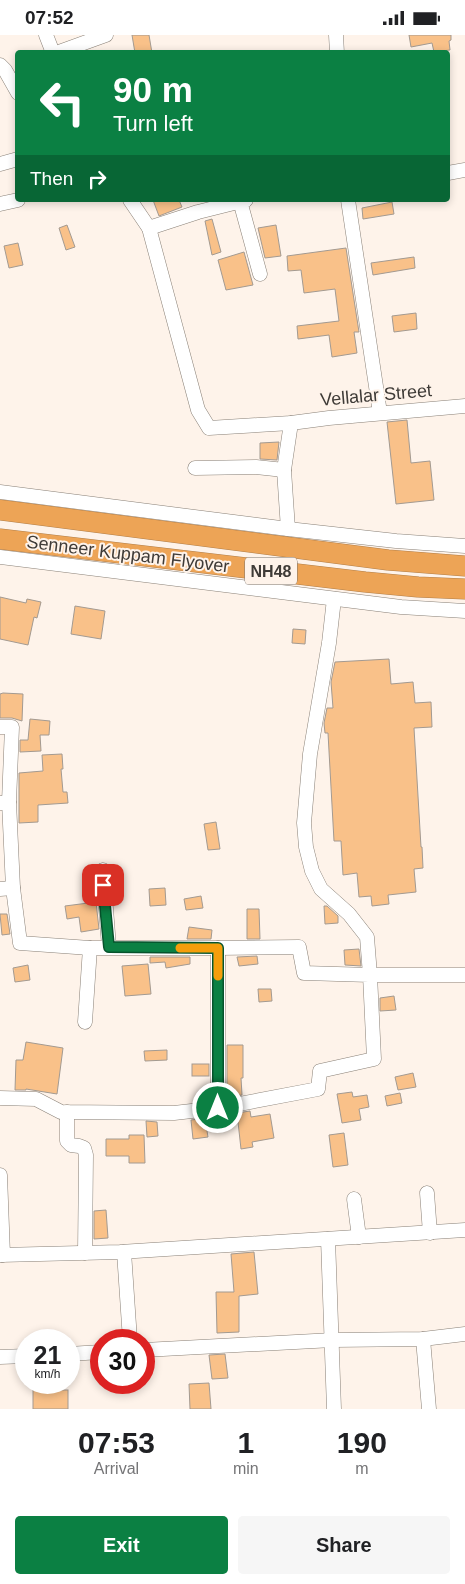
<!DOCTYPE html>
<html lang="en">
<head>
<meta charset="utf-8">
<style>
	:root { --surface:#fff; --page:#f6f6f6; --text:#202124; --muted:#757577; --accent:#0b8043 }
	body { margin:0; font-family:Arial,sans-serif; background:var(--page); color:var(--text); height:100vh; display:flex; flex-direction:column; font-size:19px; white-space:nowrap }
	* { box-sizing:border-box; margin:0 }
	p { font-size:16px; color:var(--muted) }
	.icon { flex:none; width:28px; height:28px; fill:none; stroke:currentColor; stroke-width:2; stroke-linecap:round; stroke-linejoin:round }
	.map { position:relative; height:1374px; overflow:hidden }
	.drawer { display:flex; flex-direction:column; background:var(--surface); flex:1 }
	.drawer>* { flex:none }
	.hud { position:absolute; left:15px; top:15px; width:435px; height:152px; border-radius:5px; box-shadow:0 2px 8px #0003; background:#0b8043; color:#fff; overflow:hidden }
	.speed { position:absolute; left:15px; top:1294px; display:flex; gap:10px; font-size:25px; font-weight:700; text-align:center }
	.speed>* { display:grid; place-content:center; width:65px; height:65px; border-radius:50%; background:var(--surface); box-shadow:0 2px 8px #0003; line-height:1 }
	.speed small { font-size:12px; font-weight:400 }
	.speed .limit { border:8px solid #d22; background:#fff; color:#111 }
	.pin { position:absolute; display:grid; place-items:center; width:42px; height:42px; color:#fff; margin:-21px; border-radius:10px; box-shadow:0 2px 8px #0006 }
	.me { position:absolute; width:55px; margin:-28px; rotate:0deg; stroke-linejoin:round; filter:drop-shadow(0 0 4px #0008) }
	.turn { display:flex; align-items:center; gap:18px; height:105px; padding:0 15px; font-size:22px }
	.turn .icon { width:65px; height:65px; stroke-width:2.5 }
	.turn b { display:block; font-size:35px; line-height:42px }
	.then { display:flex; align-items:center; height:48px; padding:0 15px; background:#0003; gap:10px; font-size:19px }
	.eta { display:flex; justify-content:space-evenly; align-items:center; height:85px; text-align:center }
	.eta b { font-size:30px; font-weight:800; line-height:35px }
	.primary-button { display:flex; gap:10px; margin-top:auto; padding:10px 15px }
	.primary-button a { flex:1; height:58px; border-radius:5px; background:var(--accent); color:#fff; font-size:20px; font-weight:800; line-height:58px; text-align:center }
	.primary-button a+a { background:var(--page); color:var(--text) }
	.status { display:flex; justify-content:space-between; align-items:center; height:35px; padding:0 25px; background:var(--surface); direction:ltr }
	.status svg { height:14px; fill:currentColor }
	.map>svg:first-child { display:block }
</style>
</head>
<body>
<div class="status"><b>07:52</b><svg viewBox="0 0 49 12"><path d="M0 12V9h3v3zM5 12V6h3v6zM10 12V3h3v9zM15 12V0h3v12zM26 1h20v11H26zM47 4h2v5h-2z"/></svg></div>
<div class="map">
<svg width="465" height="1374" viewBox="0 0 465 1374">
	<rect width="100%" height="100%" fill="#fef3ea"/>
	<g fill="#f9c189" stroke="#a39a91">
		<path d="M132,0h17l3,18h-17z"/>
		<path d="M409,0h42v5l-2,1 1,9 -16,2 -2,-9 -21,4z"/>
		<path d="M153,165h26l3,7 -23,9z"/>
		<path d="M392,167l2,12 -31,5 -1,-11z"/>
		<path d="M212,184l9,33 -9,3 -7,-34z"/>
		<path d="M67,190l8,22 -9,3 -7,-22z"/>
		<path d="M276,190l5,31 -16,2 -7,-30z"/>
		<path d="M18,208l5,22 -14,3 -5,-22z"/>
		<path d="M346,213l13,84h-5l3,21 -25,4 -3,-22 -31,4 -1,-13 42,-5 -4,-32 -31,4 -3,-23 -13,1 -1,-15z"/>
		<path d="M244,217l9,33 -27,5 -8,-30z"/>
		<path d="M414,222l1,11 -42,7 -2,-12z"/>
		<path d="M416,278l1,16 -23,3 -2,-16z"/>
		<path d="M407,385l4,43 19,-2 4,39 -38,4 -9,-82z"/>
		<path d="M279,407l-2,18 -17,-1v-16z"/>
		<path d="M0,562l26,6 1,-4 14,3 -4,16 -3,-1 -6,28 -28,-6z"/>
		<path d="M75,571l30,5 -4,28 -30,-5z"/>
		<path d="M293,594l13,1 -1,14 -13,-1z"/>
		<path d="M389,624l2,25 22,-2 2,21 16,-1 1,25 -18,1 7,119h1l1,21 -9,1 2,23 -28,3 1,9 -17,2 -1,-10 -12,1 -2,-24 -14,2 -2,-34h-7l-6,-108h-3l-1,-10 3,-15h6l-2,-26 4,-20z"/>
		<path d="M3,658l20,1 -1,27 -10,-3h-12v-24z"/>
		<path d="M30,684l20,2 -1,14h-9l1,16 -21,1v-12h8z"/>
		<path d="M62,719l1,15h-2l2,23h4l1,11 -30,2v17l-19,1v-50l24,-2 -1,-16z"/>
		<path d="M216,787l4,27 -12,1 -4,-26z"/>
		<path d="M165,853l1,17 -16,1 -1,-17z"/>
		<path d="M201,861l2,12 -17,2 -2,-11z"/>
		<path d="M96,867l3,27 -18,3 -2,-15 -12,2 -2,-13z"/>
		<path d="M324,871h3l11,10v7l-13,1z"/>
		<path d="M247,874h12l1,30h-13z"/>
		<path d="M0,879h7l3,20 -8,1z"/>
		<path d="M189,892l23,3 -1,9h-24z"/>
		<path d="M359,914l2,17 -16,-1 -1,-15z"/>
		<path d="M257,921l1,8 -19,2 -2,-9z"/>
		<path d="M150,922h40v7l-24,4 -1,-6 -15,1z"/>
		<path d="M148,929l3,30 -26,2 -3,-30z"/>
		<path d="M28,930l2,15 -15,2 -2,-14z"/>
		<path d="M258,954h13l1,12 -13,1z"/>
		<path d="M394,961l2,14 -16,1v-13z"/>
		<path d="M26,1007l37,6 -6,46 -31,-5v1h-11l1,-30h7z"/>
		<path d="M227,1010h16v33h-2l1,17 -15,2z"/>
		<path d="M167,1015v10l-22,1 -1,-10z"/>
		<rect x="192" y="1029" width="17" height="12"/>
		<path d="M413,1038l3,14 -18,3 -3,-13z"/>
		<path d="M352,1057l1,5 14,-2 2,12 -10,2 2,11 -19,3 -5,-29z"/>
		<path d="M400,1058l2,10 -15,3 -2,-10z"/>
		<path d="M250,1076l1,6 19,-3 4,24 -22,4 1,5 -12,2 -4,-36z"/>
		<path d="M217,1082l1,8h-12l2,12 -15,2 -2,-19z"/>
		<path d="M146,1086l11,1 1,14 -11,1z"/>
		<path d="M344,1098l4,32 -15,2 -4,-32z"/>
		<path d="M129,1100h15l1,28h-16v-7h-23v-17h23z"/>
		<path d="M106,1175l2,28 -14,1v-28z"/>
		<path d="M254,1217l4,42 -19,2v36l-22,1 -1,-41h18l-3,-38z"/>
		<path d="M225,1319l3,24 -16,1 -3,-24z"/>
		<path d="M209,1348l2,26h-21l-1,-25z"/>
		<rect x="33" y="1355" width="35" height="19"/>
	</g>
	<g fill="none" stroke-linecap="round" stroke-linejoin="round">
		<defs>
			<g id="minor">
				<path d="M46,0l7,18"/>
				<path d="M336,0l1,18"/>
				<path d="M56,18l50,-18"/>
				<path d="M0,30l5,5 13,23"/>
				<path d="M0,129l18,-5"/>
				<path d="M448,138l17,-3"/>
				<path d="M130,165l19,28 49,182 11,18 82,-5 38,-5 136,-12"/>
				<path d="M348,165l32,213"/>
				<path d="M240,166l20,73"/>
				<path d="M0,169l18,-4"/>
				<path d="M149,193l49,-16 48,-12"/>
				<path d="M195,433l61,-1 28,3"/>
				<path d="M0,457l288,37 108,12 69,5"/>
				<path d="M288,494l-4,-59 7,-47"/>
				<path d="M0,522l401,50 64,4"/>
				<path d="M334,564l-5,44 -19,111 -6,69 2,24 6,24 9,18 28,25 18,23 3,38h95"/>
				<path d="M0,692h12l-3,75"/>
				<path d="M0,768l9,-1 4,86 7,55 70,5h128l81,-1 5,26 66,2 4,84 -54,12 -2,18 -100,19 -44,5 -113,-1 -25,-13 -36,-1"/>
				<path d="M103,835l6,77"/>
				<path d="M0,854l13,-1"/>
				<path d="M85,987l5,-74"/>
				<path d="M218,1073v-160"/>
				<path d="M67,1077v29l4,4 8,1 5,2 2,7 -1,98"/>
				<path d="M0,1140l3,80"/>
				<path d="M427,1158l3,40"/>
				<path d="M354,1164l5,38"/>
				<path d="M328,1204l6,170"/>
				<path d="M124,1217l6,88"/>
				<path d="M0,1220l120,-3 345,-22"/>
				<path d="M423,1304l6,70"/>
				<path d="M144,1315l189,-10 90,-1 42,-5"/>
				<path d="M69,1319l32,-2"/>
				<path d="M0,1322l26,-1"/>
			</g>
			<g id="highway">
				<path d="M0,475l388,50 77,6"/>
				<path d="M0,504l365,43 53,5 47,2"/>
			</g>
		</defs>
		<use href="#minor" stroke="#898077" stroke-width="15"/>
		<use href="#highway" stroke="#b07f4b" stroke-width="21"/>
		<use href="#minor" stroke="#fff" stroke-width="14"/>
		<use href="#highway" stroke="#eda456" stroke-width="20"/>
	</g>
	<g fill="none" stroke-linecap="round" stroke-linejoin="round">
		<defs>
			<path id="route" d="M103,850l6,62 109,1v160"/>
		</defs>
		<use href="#route" stroke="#07532c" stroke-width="12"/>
		<use href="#route" stroke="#0b8043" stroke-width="9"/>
		<path stroke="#f59e0b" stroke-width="9" d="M180,913h38v28"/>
	</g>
	<g text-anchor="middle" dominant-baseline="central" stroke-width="4" stroke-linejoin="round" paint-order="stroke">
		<rect fill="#fef3ea" stroke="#78726d" stroke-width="1" x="245" y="522.5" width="52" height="27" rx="4"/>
		<g font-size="16" font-weight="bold" fill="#3f3b37">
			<text x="271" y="536">NH48</text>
		</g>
		<g font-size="18" fill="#3f3b37" stroke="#fef3ea">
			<text transform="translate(376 360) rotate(-5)">Vellalar Street</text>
			<text transform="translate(128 519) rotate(7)">Senneer Kuppam Flyover</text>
		</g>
	</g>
</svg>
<div class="speed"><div>21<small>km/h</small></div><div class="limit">30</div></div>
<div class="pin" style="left:103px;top:850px;background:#d93025"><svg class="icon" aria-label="arrive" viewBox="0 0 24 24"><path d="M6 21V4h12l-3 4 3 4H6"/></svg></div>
<svg class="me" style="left:218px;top:1073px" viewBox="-20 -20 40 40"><circle r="17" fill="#0b8043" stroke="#fff" stroke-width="3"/><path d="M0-11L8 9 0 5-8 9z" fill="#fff"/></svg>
<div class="hud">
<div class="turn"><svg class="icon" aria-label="left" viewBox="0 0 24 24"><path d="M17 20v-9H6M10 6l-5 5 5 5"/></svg><div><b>90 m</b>Turn left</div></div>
<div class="then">Then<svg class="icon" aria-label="right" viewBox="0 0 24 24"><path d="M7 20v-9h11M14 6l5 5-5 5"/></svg></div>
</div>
</div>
<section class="drawer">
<div class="eta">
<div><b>07:53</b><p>Arrival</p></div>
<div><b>1</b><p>min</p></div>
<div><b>190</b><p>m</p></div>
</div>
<div class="primary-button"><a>Exit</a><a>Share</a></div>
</section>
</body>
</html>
